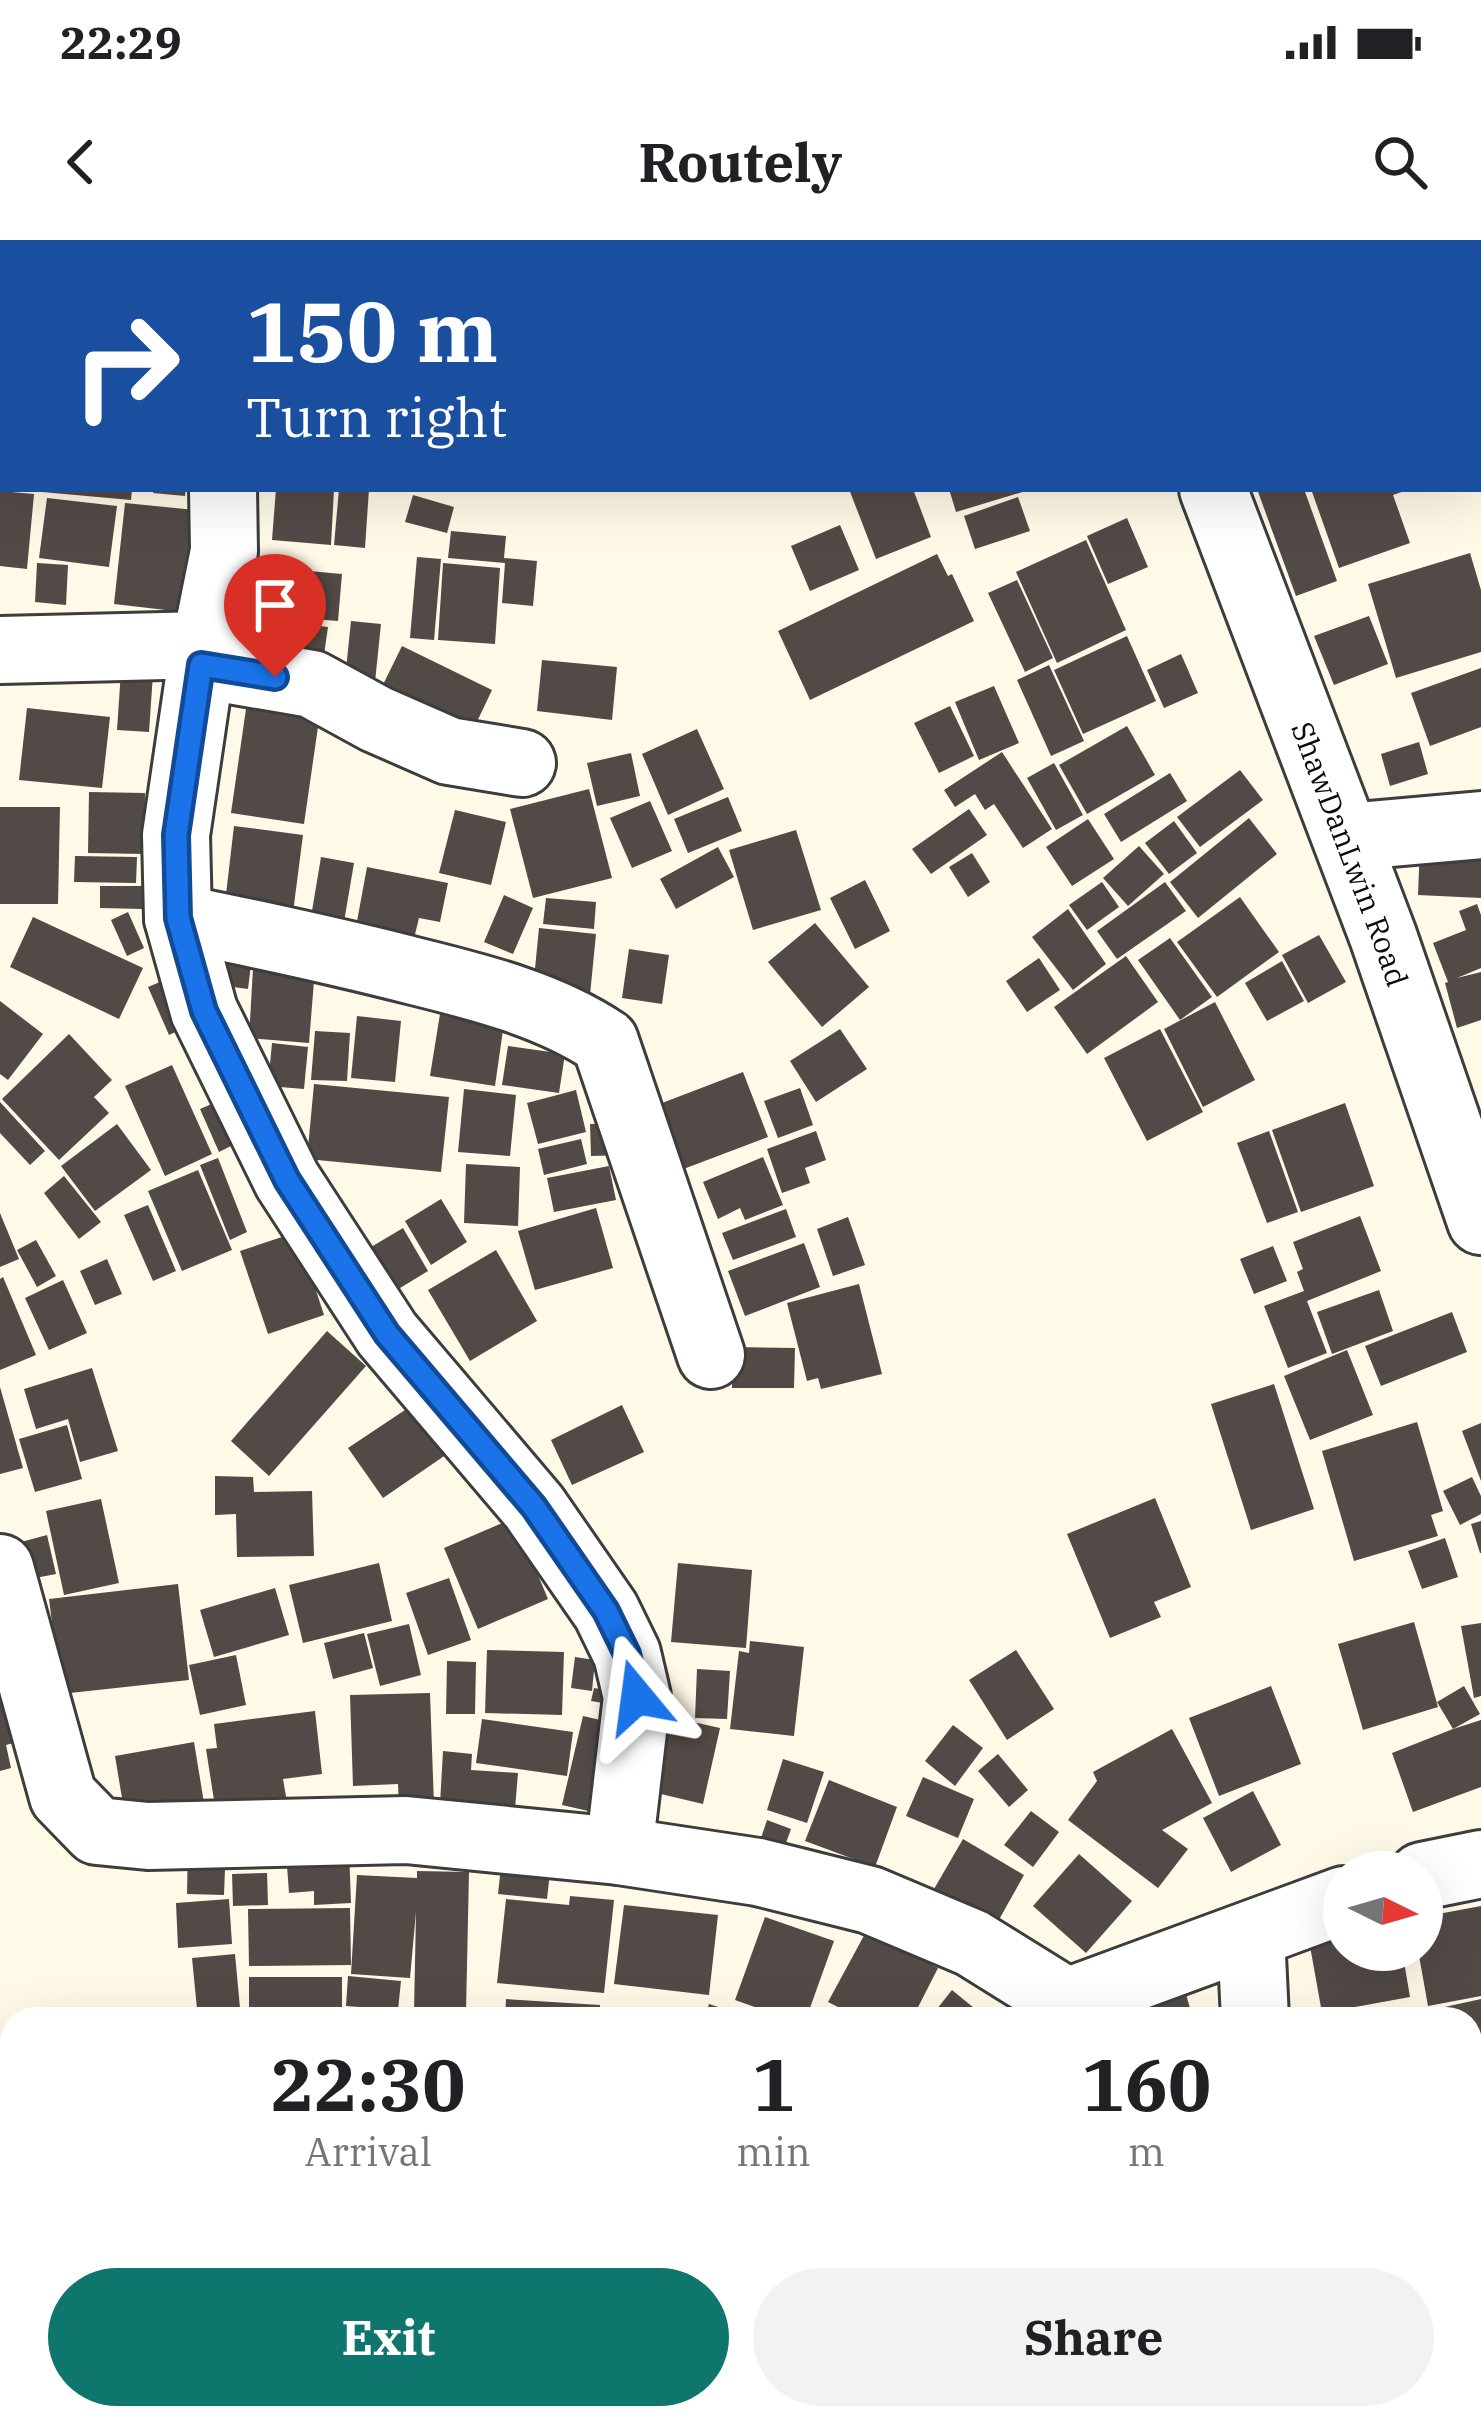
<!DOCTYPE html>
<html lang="en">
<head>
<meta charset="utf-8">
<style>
	:root { --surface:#fff; --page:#f2f2f2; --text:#202124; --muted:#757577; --accent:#0f766e }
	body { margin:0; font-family:"IBM Plex Serif",serif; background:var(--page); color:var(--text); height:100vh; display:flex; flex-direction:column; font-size:45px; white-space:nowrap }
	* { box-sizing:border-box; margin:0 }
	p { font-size:39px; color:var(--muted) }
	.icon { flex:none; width:66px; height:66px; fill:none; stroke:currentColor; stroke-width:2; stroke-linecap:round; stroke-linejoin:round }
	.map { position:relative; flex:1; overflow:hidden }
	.drawer { position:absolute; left:0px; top:1767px; width:1482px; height:423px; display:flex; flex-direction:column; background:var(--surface); border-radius:36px 36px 0 0; box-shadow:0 12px 48px #0002 }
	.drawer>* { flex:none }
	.banner { position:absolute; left:0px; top:0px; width:1482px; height:252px; box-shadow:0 12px 48px #0002; background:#1a4fa0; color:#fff; overflow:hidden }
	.needle { width:78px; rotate:95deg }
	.buttons { position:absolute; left:1323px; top:1611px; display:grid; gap:24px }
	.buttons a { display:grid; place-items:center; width:120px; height:120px; border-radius:50%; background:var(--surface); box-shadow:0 12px 48px #0002; font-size:60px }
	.pin { position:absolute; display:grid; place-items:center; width:102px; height:102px; color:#fff; margin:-123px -51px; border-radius:50% 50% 50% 0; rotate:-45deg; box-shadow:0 0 12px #0007 }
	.pin .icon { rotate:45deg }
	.me { position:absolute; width:132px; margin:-66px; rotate:344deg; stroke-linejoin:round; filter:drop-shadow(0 0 9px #0008) }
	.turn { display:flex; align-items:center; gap:42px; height:252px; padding:0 48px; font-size:54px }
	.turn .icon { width:156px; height:156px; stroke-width:2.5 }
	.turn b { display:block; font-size:84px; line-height:102px }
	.eta { display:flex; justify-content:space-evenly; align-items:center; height:204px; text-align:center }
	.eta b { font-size:72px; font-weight:700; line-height:84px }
	.action { display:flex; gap:24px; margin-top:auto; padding:24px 48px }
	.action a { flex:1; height:138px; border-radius:72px; background:var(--accent); color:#fff; font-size:48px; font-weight:700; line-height:138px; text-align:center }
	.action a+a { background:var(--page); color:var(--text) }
	.status { display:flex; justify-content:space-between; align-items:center; height:84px; padding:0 60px; background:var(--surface); direction:ltr }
	.status svg { height:33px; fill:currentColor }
	header { display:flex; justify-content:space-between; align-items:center; height:156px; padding:0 48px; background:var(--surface); font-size:54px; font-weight:700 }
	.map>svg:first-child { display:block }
</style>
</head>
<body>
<div class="status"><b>22:29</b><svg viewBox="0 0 49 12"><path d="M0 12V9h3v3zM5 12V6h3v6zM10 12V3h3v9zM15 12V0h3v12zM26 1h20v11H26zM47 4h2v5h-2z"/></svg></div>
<header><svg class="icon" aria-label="back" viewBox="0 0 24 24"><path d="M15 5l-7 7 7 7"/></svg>Routely<svg class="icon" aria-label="search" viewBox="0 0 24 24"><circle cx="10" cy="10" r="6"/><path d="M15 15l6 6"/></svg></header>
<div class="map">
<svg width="1481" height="2189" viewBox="0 0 1481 2189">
	<rect width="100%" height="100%" fill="#fff9e7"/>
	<g fill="#524a46">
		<path d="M42,249h90l-1,11 -89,-8z"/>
		<path d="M154,249h32l-1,7 -32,-3z"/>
		<path d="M276,249h58l-3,56 -59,-5z"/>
		<path d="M339,249h30l-4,59 -31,-3z"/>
		<path d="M849,249h64l18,48 -55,22z"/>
		<path d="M949,249h80v1l-73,22z"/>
		<path d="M1257,249h47l33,92 -41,15z"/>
		<path d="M1311,249h99l-17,6 17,48 -71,25z"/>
		<path d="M0,251l34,3 -7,75 -27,-3z"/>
		<path d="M413,255l41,12 -7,26 -42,-11z"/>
		<path d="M1018,257l12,34 -55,18 -11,-33z"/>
		<path d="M47,258l70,8 -8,61 -70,-9z"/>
		<path d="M125,263l70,7 -12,102 -69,-8z"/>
		<path d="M1127,278l21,49 -40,17 -21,-48z"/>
		<path d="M840,285l19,45 -49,21 -19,-45z"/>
		<path d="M451,291l55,5 -2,22 33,3 -4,45 -31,-3 3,-40 -57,-5z"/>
		<path d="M1086,300l40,90 -69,33 -41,-91z"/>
		<path d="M1470,313l11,37v62l-85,26 -28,-94z"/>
		<path d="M937,314l11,22 4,-2 22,47 -164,79 -32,-69z"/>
		<path d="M417,317l24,2 -7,81 -24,-2z"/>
		<path d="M37,323l31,2 -2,40 -31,-3z"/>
		<path d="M443,323l57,5 -5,76 -57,-4z"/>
		<path d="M243,325l99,9 -4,47 -100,-8z"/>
		<path d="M1017,340l36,78 -28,14 -37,-79z"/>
		<path d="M236,376l92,11 -6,42 -91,-11z"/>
		<path d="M1369,376l19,48 -54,21 -20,-49z"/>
		<path d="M351,381l30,3 -6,58 -30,-3z"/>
		<path d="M1127,396l29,65 -73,33 -29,-64z"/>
		<path d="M402,406l90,44 -27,57 -91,-44z"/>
		<path d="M1181,414l17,39 -34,15 -17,-38z"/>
		<path d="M122,416l32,3 -5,73 -32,-2z"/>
		<path d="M542,420l75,7 -5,53 -75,-9z"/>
		<path d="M1049,425l35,76 -33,15 -34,-76z"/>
		<path d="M1481,428v59l-51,19 -19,-53z"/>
		<path d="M994,446l25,57 -40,17 -24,-58z"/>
		<path d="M247,462l73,11 -16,111 -73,-11z"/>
		<path d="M950,466l24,50 -35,17 -25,-50z"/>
		<path d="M27,468l83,9 -8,71 -83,-8z"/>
		<path d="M1127,486l28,49 -68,39 -28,-49z"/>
		<path d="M697,489l27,60 -56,26 -26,-61z"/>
		<path d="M1419,502l9,32 -38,12 -9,-32z"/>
		<path d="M1002,512l50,77 -29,19 -29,-44 -9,6 -10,-16 -20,13 -11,-17z"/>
		<path d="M631,513l9,43 -43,10 -10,-43z"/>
		<path d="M1054,523l29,52 -27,15 -29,-52z"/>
		<path d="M1240,530l23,30 -63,47 -23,-30z"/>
		<path d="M1170,533l17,28 -66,41 -17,-28z"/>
		<path d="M589,549l23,89 -79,20 -23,-89z"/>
		<path d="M89,552l56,1 -1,61 -56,-1z"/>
		<path d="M728,557l14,34 -54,22 -14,-34z"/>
		<path d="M650,561l22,50 -40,17 -22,-50z"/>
		<path d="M0,567h60l-2,97h-58z"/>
		<path d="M969,569l18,26 -56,39 -19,-25z"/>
		<path d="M455,570l51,12 -15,63 -52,-12z"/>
		<path d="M1249,578l28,36 -79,64 -28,-36z"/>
		<path d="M1088,579l26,40 -42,27 -26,-39z"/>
		<path d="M1174,581l23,32 -28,21 -24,-31z"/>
		<path d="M234,586l69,9 -12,93 -68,-8z"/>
		<path d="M796,590l25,80 -68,20 -24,-80z"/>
		<path d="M1420,605l61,3v50l-63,-3z"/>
		<path d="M1139,606l25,28 -36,32 -25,-28z"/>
		<path d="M718,607l16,30 -58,32 -16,-30z"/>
		<path d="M972,613l18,29 -22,15 -19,-30z"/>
		<path d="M75,616l62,1 -1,26 -62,-1z"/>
		<path d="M321,617l33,6 -10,59 -33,-5z"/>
		<path d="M367,627l81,16 -8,39 -21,-4 -9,37 -57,-12z"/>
		<path d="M865,640l25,51 -35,18 -25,-51z"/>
		<path d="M1102,642l17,25 -32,23 -18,-25z"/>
		<path d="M1165,642l21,29 -69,48 -20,-28z"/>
		<path d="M100,646h44l-1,23 -43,-1z"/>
		<path d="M504,655l29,13 -20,46 -29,-12z"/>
		<path d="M1240,657l39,55 -62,45 -40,-55z"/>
		<path d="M546,658l50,4 -2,27 -51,-5z"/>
		<path d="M1477,664l4,11v53l-24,10 24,-6v48l-24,8 -12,-45 3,-1 -15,-39 33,-13 -7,-19z"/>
		<path d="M1068,669l38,55 -33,26 -41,-53z"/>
		<path d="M128,672l16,36 -17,8 -16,-36z"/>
		<path d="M33,677l110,51 -24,51 -109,-52z"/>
		<path d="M815,683l54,64 -47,40 -54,-65z"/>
		<path d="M539,688l57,6 -7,71 -57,-6z"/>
		<path d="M1319,695l27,47 -38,21 -26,-48z"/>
		<path d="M1170,698l42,59 -32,23 -42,-60z"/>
		<path d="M207,705l46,4 -5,40 -46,-6z"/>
		<path d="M629,709l40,6 -7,49 -40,-6z"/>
		<path d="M254,711l62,5 -7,87 -60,-5z"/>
		<path d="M1126,716l32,46 -71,52 -33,-47z"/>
		<path d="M1039,718l21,32 -33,22 -21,-31z"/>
		<path d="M1282,721l22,40 -37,20 -22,-38z"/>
		<path d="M174,736l21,47 -26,12 -21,-48z"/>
		<path d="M0,761l43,33 -35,46 -8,-6z"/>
		<path d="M1215,762l40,78 -52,27 -39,-78z"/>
		<path d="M440,774l64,9 -9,63 -65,-10z"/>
		<path d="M357,776l44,5 -6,61 -44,-4z"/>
		<path d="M840,789l27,40 -51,33 -26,-41z"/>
		<path d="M1160,789l43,83 -56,29 -43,-83z"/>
		<path d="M315,791l35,2 -3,48 -36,-1z"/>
		<path d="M69,794l43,46 -18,17 15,16 -50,47 -57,-61z"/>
		<path d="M272,803l36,4 -4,42 -36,-3z"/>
		<path d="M508,806l57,8 -6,39 -57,-8z"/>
		<path d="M172,825l40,89 -47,22 -40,-90z"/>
		<path d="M743,832l25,65 -95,36 -24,-65z"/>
		<path d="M314,844l135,13 -8,75 -134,-13z"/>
		<path d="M800,848l13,37 -35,13 -14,-37z"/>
		<path d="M464,849l52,6 -6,61 -52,-4z"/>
		<path d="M576,850l10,42 -48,12 -11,-41z"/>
		<path d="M223,859l20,41 -24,12 -19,-43z"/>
		<path d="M0,862l45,49 -15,14 -30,-32z"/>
		<path d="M1345,863l29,83 -73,26 -29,-82z"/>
		<path d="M627,883l1,32 -37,1 -1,-32z"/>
		<path d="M117,884l34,46 -56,41 -34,-45z"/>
		<path d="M816,891l10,29 -21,8 5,15 -28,10 -15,-44z"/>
		<path d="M1269,891l29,81 -31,11 -30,-80z"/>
		<path d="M581,899l6,25 -43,11 -6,-26z"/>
		<path d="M763,917l20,48 -38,15 -5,-12 -22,11 -15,-37z"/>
		<path d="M218,918l29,74 -17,8 -30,-75z"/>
		<path d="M466,924l54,3 -2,59 -54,-3z"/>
		<path d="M609,926l7,34 -62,12 -7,-34z"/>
		<path d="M198,930l34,80 -50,21 -34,-80z"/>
		<path d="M64,936l37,46 -22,17 -35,-46z"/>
		<path d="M441,959l26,43 -36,23 -26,-44z"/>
		<path d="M148,965l28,66 -23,10 -29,-66z"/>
		<path d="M596,968l17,60 -78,22 -17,-59z"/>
		<path d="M786,969l10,28 -63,23 -11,-27z"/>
		<path d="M0,973l19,46 -19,8z"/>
		<path d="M1360,976l21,55 -74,30 20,52 -39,15 -24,-62 40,-15 -7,-19 6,-3 -10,-27z"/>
		<path d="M848,977l17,48 -32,11 -16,-47z"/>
		<path d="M403,988l25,43 -46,28 -26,-43z"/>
		<path d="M297,992l27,83 -56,19 -28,-83z"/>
		<path d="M36,1000l20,36 -19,11 -20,-37z"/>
		<path d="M804,1003l16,44 -75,29 -17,-45z"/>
		<path d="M1273,1006l14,35 -33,13 -14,-35z"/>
		<path d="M496,1010l41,71 -67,40 -42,-71z"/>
		<path d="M107,1019l15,35 -27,11 -15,-34z"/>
		<path d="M3,1037l33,78 -36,15v-91z"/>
		<path d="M63,1040l24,53 -38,17 -24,-52z"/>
		<path d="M859,1044l23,90 -61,15 -3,-11 -11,3 -20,-78z"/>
		<path d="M1379,1050l14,41 -61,23 -15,-42z"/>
		<path d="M1452,1072l15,40 -86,34 -16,-40z"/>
		<path d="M327,1091l39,35 -97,110 -38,-35z"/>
		<path d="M732,1107l63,1 -1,40h-62z"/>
		<path d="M1347,1110l26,65 -63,25 -26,-64z"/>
		<path d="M92,1128l26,83 -38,11 -12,-43 -32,10 -12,-40z"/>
		<path d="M1274,1144l40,125 -63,21 -40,-126z"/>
		<path d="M0,1147l23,81 -23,6z"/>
		<path d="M417,1162l33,50 -67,46 -35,-50z"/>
		<path d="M622,1165l22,47 -72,33 -21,-45z"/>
		<path d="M1417,1182l26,89 -12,4 7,21 -84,25 -32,-110z"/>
		<path d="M1481,1183v58l-19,-50z"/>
		<path d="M67,1185l15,54 -47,13 -16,-53z"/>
		<path d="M215,1236l38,1 1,15 58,-1 2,65 -77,1 -1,-43 -21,1z"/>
		<path d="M1472,1237l9,19v18l-21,11 -17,-34z"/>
		<path d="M1155,1258l36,89 -37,15 7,15 -51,21 -43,-104z"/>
		<path d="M101,1259l18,84 -55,12 -18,-84z"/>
		<path d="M514,1278l34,81 -70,30 -34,-81z"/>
		<path d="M1481,1281v32h-1l-9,-29z"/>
		<path d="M47,1295l9,39 -26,5 -9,-37z"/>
		<path d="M1445,1298l13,39 -36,12 -14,-38z"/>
		<path d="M379,1323l13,58 -89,22 -14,-58z"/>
		<path d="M678,1323l74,7 -6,78 -75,-6z"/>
		<path d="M449,1338l22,62 -43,15 -22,-62z"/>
		<path d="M178,1344l11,96 -128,14 -12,-95z"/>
		<path d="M275,1348l14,47 -75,22 -14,-47z"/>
		<path d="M1414,1382l24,85 -75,23 -25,-86z"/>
		<path d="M1481,1383v73l-7,2 -13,-72z"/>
		<path d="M409,1384l12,51 -41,11 -13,-52z"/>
		<path d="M364,1393l9,35 -40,11 -9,-36z"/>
		<path d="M750,1401l54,6 -10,89 -64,-7 9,-78 10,2z"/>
		<path d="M487,1410l77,2 -2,63 -77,-2z"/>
		<path d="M1016,1410l38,59 -47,31 -38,-60z"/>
		<path d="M236,1415l10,50 -46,10 -11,-50z"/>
		<path d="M575,1417l20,3 -3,31 -21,-3z"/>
		<path d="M447,1421l29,1 -1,52h-29z"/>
		<path d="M697,1429l33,2 -3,48 -32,-1z"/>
		<path d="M1271,1446l30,78 -82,32 -30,-78z"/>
		<path d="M1464,1446l16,28 -27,15 28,-9v67l-68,25 -21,-59 61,-24 -16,-27z"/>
		<path d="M594,1448l24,4 -3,13 -24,-4z"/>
		<path d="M0,1450l25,50 -19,5 5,23 -11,3z"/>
		<path d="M430,1453l4,112 -35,1 -1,-22 -45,2 -3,-91z"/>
		<path d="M315,1471l7,63 -39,5 4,23 -71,11 -10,-64 11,-1 -3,-24z"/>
		<path d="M661,1475l59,13 -17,76 -59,-14z"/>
		<path d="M583,1476l35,8 -21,89 -35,-8z"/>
		<path d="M482,1479l91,13 -6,44 -91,-13z"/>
		<path d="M953,1485l30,23 -28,38 -30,-25z"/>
		<path d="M1172,1489l40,74 -50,27 26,19 -30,39 -90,-68 29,-39 -4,-9z"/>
		<path d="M194,1502l11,67 -79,13 -11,-66z"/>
		<path d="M443,1511l29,3 -1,16 47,3 -3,36 -75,-5z"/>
		<path d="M998,1514l30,36 -19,17 -31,-36z"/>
		<path d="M783,1519l41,13 -17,51 -40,-13z"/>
		<path d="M923,1537l51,22 -16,39 -52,-22z"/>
		<path d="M829,1540l68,27 -22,60 -70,-26z"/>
		<path d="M1253,1551l28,54 -50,27 -28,-54z"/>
		<path d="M1031,1571l28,21 -26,35 -29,-22z"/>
		<path d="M767,1580l24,9 -9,25 -24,-7z"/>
		<path d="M963,1599l61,36 -28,50 -62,-36z"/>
		<path d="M188,1602l38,1 -2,52 -37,-1z"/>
		<path d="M349,1608l2,55 -37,2v-14l-25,2 -3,-41z"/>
		<path d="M1079,1614l53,47 -46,52 -53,-47z"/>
		<path d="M502,1618l49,5 -4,36 -49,-5z"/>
		<path d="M417,1631l52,1 -3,140h-52l2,-100 -6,66 -59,-4 6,-99 60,3z"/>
		<path d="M267,1633l1,32 -35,1 -1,-32z"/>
		<path d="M570,1656l44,4 -10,93 -107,-10 9,-84 63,6z"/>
		<path d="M229,1659l3,45 -54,4 -2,-45z"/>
		<path d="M624,1665l94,10 -9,80 -95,-11z"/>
		<path d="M1481,1666v90l-53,10 -10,-56h4v-33z"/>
		<path d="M350,1668l1,57 -102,1 -1,-57z"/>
		<path d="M765,1677l69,24 -28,78h-17l-54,-19z"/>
		<path d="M867,1690l71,38 -26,51h-50l-34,-17z"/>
		<path d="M1344,1700v10h58l8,47 -88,16 -12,-67z"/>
		<path d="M235,1714l6,65h-43l-6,-61z"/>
		<path d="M348,1736l53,5 -3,29 -52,-4z"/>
		<rect x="249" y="1737" width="93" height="42"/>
		<path d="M952,1750l22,18 -9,11h-36z"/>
		<path d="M1186,1754l7,25h-56l-3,-10z"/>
		<path d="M506,1759l94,6v14h-95z"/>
		<path d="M1481,1759v98l-11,3v-81h-37l-2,-9z"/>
		<path d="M709,1764l43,14 -1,1h-47z"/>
		<path d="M12,1857v132l-12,3v-132z"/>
		<path d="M1470,1887h11l-1,59 -10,-1z"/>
		<path d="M12,1996v62h-2l-10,-60z"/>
		<path d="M1470,2024l9,26 -9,3z"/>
		<path d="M1470,2098l11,1v67l-11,-1z"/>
		<path d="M465,2178h84l-4,11h-84z"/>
		<path d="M564,2178h99l-4,11h-99z"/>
		<path d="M1010,2178h85v2l-37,9h-45z"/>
		<path d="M1244,2178h93l-1,11h-92z"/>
		<path d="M1405,2178h66l-1,11h-66z"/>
	</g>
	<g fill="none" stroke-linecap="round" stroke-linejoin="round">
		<defs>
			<g id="minor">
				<path d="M585,0l1,3"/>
				<path d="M1121,0l1,3"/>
				<path d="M229,3v-3"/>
				<path d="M223,249l1,62 -23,114 -25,170 2,83 26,93 83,169 100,154 147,173 72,104 21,43 10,43 -18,154"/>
				<path id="s1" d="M1213,249l170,447 98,285"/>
				<path d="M0,410l205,-5"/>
				<path d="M201,425l111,19 64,35 73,32 73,12"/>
				<path d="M1346,597l135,-12"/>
				<path d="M178,678c79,16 158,33 236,53 65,16 136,34 191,71l106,313"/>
				<path d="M0,1328l63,228 34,35 51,5 258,-6 213,21 139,21 112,28 102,43 95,59"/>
				<path d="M1422,1636l59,-12"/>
				<path d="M1251,1695l4,84"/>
				<path d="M1047,1779l20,-17 277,-102"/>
				<path d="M33,2189l170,-9 34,9"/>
				<path d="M698,2189l6,-11"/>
			</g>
		</defs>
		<use href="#minor" stroke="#3d3d3d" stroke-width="72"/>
		<use href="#minor" stroke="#fff" stroke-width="66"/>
	</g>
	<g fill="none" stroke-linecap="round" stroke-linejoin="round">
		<defs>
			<path id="route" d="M275,437l-74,-12 -25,170 2,83 26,93 83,169 100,154 147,173 72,104 21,43 10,43"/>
		</defs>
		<use href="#route" stroke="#114b97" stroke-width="30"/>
		<use href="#route" stroke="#1a73e8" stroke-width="21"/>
	</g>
	<g text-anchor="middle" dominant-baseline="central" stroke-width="12" stroke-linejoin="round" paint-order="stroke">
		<g font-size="30" fill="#0a0a0a" stroke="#fff">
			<text stroke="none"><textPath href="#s1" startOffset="390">ShawDanLwin Road</textPath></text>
		</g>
	</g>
</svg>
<div class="buttons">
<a><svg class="needle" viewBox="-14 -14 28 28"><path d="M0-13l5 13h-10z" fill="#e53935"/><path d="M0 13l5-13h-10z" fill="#757577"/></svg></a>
</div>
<div class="pin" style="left:275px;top:437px;background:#d93025"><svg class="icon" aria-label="arrive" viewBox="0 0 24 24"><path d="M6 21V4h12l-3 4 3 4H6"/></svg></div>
<svg class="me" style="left:637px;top:1457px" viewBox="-20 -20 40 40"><path d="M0-17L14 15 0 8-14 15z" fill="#1a73e8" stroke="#fff" stroke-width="4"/></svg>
<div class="banner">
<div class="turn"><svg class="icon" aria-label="right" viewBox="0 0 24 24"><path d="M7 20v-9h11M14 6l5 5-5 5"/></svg><div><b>150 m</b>Turn right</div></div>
</div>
<section class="drawer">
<div class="eta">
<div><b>22:30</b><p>Arrival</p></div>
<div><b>1</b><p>min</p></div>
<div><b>160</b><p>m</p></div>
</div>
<div class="action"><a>Exit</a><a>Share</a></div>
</section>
</div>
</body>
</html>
